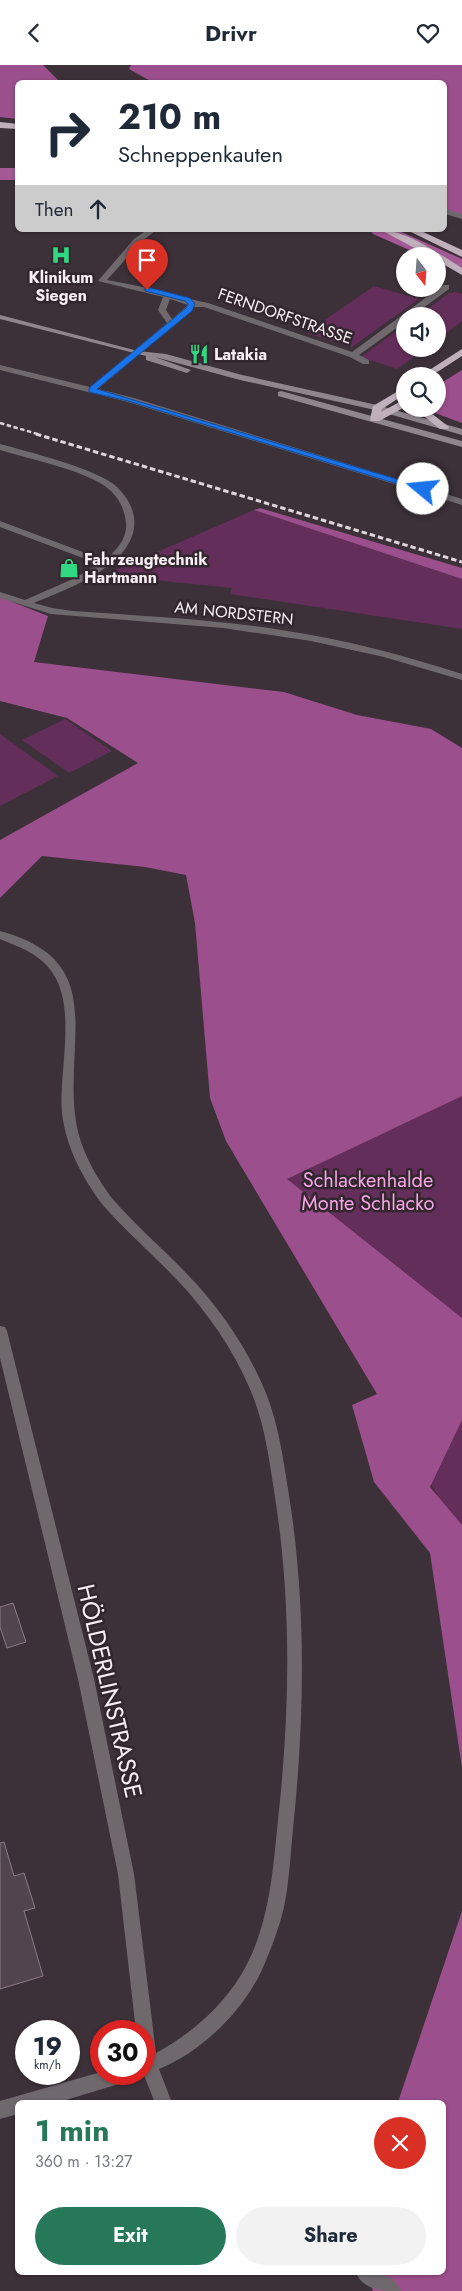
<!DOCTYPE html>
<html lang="en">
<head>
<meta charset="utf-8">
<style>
	:root { --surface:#fff; --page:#f2f2f3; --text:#1f2937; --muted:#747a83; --accent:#277859 }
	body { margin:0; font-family:Jost,sans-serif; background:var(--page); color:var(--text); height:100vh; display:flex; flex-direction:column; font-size:19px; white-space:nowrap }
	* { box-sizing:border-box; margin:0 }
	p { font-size:16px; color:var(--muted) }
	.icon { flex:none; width:28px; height:28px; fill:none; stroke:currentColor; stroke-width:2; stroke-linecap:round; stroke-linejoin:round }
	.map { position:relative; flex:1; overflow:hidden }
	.drawer { position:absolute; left:15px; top:2035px; width:431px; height:175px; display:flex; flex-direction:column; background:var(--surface); border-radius:8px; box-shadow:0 1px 4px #0004 }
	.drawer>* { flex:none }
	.guide { position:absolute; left:15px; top:15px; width:432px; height:152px; border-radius:8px; box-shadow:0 1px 4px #0004; background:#fff; color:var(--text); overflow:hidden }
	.needle { width:32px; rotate:163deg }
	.tools { position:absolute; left:396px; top:182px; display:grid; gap:10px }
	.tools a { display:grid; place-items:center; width:50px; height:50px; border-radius:50%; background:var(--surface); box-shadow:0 1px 4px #0004; font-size:25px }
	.speed { position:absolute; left:15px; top:1955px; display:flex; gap:10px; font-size:25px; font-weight:700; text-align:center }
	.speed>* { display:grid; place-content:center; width:65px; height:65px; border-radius:50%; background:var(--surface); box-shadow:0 1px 4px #0004; line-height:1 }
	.speed small { font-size:12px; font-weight:400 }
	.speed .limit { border:8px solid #d22; background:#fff; color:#111 }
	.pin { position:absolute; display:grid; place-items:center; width:42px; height:42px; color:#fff; margin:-51px -21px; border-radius:50% 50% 50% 0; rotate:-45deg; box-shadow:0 0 5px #0007 }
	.pin .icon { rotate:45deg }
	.me { position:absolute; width:55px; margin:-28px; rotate:287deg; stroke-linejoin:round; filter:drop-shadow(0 0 4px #0008) }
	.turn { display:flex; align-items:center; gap:18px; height:105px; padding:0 20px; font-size:22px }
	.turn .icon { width:65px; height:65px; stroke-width:2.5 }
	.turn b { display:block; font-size:35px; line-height:42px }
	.then { display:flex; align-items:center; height:48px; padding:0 20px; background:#0003; gap:10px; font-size:19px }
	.round { display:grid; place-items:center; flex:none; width:52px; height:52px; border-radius:26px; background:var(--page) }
	.head { display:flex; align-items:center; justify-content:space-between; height:85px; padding:0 20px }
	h1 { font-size:30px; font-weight:700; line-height:38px; color:var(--accent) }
	.button { display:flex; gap:10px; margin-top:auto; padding:10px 20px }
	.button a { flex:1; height:58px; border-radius:30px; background:var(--accent); color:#fff; font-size:20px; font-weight:700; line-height:58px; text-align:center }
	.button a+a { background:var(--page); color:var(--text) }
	header { display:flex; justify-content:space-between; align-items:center; height:65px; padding:0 20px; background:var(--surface); font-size:22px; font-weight:700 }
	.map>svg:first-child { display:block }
</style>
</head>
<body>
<header><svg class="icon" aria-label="back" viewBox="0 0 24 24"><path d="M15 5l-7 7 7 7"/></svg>Drivr<svg class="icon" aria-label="heart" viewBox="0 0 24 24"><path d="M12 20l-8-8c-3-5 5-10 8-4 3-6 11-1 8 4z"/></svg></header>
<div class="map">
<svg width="462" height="2226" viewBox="0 0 462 2226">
	<rect width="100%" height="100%" fill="#3c3039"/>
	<g fill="#632e59">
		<path d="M374,221l45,13 -67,48 -46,-14z"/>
		<path d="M456,227l6,2v27l-24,19v-24h-20l31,-23z"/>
		<path d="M405,260v24h20l-28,20 -36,-12z"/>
		<path d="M254,445l208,69v50l-232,-35 2,-6 -128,-13z"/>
		<path d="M65,654l47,32 -43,22 -47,-33z"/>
		<path d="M0,669l58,42 -58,30z"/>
		<path d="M462,973v498l-229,-383z"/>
	</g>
	<g fill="#9b4f8c">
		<path d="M0,0h43l17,17 -42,1 -1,36 -17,-2z"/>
		<path d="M131,0h331v152l-17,-5v-129h-291l-25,-14z"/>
		<path d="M462,305v53l-27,-10 -5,-4h8v-24z"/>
		<path d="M260,443l202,60v11l-208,-69z"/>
		<path d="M0,532l48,19 -14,46 250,30 73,23 74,14 31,19v348l-175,83 175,139v102l-32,67 32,38v243l-32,-215 -56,-71 -22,-77 25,-11 -151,-253 -16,-43 -15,-175 -9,-48 -41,-8 -103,-11 -42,42v-58l138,-77 -71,-45 -67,-17z"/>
		<path d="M462,1846v380h-89l-6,-18h77v-170l-46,-1z"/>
	</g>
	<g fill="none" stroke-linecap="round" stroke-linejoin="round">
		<g fill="#a45895" fill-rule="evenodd">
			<rect x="0" y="103" width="18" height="12"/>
			<path d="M370,165h27l65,29v13l-24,-9v-7h-15l-50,-22z"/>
		</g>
	</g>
	<g fill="#51444e" stroke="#8b7c87">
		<path d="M13,1538l13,39 -19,6 -7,-21v-20z"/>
		<path d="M4,1777l10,34 10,-3 11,35 -11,3 19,65 -43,13v-146z"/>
	</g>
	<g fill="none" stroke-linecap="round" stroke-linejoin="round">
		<g fill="#6f696d" fill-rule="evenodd">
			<path d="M445,144l17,5v5l-17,-5z"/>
			<path d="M147,165h9l-16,13 -33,37c21,4 43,8 63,13 13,3 25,8 38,10l144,49 91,-67h6v4l-37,27h-7v6l-46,33 10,5v4h-6l-13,-7 -146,-50h-10l-96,82 36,9 328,101v6l-334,-103 -128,-32v-5l90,22 77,-64 -9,-13 5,-13 -65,-16 36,-42zM170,234l18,6 -16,14 -6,-9z"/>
			<path d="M0,379c29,8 89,23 112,39 11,8 20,21 22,34 6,47 -65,71 -100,86l18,5 21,3c69,5 139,8 208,19 62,9 122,25 181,44v6l-78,-23 -73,-16 -88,-13 -172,-14 -51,-16v-6l25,8 50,-22 24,-14 -99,-37v-6l104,39c13,-9 24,-23 22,-38 -2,-13 -6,-22 -15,-31 -21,-20 -82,-32 -111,-41z"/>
			<path d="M0,866c107,29 66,104 75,183 3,31 18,58 36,83 23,27 51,51 76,77 33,34 61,75 79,119 12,30 17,64 22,96 18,109 17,220 6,330 -3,27 -4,56 -9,83 -4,22 -15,50 -24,70 -20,41 -60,80 -102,97l13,34h-17l-11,-28 -4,-1h4v-43h-8l-18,-157 -40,-195 -78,-321v-32l5,1 2,4 87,348 40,195 22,179c37,-20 72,-51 91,-89 23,-45 26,-95 31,-144 12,-109 14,-220 -4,-329 -5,-34 -10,-70 -24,-102 -17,-40 -42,-76 -71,-107 -25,-27 -53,-50 -77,-78 -20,-27 -36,-57 -40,-91 -4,-43 17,-109 -13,-145 -12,-15 -32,-22 -49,-29z"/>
			<path d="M101,2007v2h30l-3,6 -6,3 -66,20h-38v11l-18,5v-18z"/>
			<path d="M356,2208c17,-2 38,0 45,18 -17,0 -37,0 -45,-18z"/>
		</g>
		<g fill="#8f868d" fill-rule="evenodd">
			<path d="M0,250l138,36 28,3 76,21 135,30 85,24v6l-87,-25 -135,-30 -85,-23 36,13 -4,3 -41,-13v-4l-146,-37z"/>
			<path d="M281,326l181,50v6l-184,-51v-4z"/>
		</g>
		<g fill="#bfb0bb" fill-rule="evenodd">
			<path d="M0,57l18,2v5l-18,-1z"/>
			<path d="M381,165c25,0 60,25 81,38v7l-24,-14v-5h-9z"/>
			<path d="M407,165h12l43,20v7z"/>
			<path d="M462,284v7l-31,20h-11z"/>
			<path d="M405,322v7l-23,15 -1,3 24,-13v8l-26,14h-8l-1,-2 3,-13z"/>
			<path d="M415,344h11l23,18 -1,2h-8z"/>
		</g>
		<path stroke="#ded6db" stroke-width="2.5" stroke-dasharray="4.5 2.5" stroke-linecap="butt" d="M0,358l41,12"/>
		<path stroke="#ded6db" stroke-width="3" stroke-dasharray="5.5 3" stroke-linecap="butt" d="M36,369l426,128"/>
	</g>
	<path fill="#1a73e8" stroke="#114b97" d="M147,222l43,11 5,6 -3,7 -95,78 329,99v3h-6l-292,-90 -39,-9v-4l97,-80 2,-4 -3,-3 -40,-10v-3z"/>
	<defs>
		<symbol id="hospital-bare" viewBox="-9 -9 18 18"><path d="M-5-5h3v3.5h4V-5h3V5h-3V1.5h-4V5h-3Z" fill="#30d882" stroke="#32262f" stroke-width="2.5" paint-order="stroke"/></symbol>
		<symbol id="restaurant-bare" viewBox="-9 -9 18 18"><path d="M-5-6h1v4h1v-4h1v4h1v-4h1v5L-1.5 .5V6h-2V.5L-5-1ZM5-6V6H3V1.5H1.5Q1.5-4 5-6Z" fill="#30d882" stroke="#32262f" stroke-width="2.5" paint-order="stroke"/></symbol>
		<symbol id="shop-bare" viewBox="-9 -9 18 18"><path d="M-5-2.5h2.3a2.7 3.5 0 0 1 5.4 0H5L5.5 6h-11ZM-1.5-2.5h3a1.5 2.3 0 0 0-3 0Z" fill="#30d882" stroke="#32262f" stroke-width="2.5" paint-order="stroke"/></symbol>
	</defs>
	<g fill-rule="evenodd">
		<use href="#hospital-bare" x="47" y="176" width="28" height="28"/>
		<use href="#restaurant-bare" x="185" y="275" width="28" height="28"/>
		<use href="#shop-bare" x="55" y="489" width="28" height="28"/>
	</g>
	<g text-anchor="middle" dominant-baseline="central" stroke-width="5" stroke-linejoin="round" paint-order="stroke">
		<g font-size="16" font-weight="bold" fill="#f7eff4" stroke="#32262f" text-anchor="start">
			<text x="61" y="212" text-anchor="middle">Klinikum<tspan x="61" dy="18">Siegen</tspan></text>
			<text x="214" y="289">Latakia</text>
			<text x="84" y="494">Fahrzeugtechnik<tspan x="84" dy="18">Hartmann</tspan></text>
		</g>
		<g font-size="16" fill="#f7eff4" stroke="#32262f">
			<text transform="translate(285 251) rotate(19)">FERNDORFSTRASSE</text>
			<text transform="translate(234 548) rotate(6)">AM NORDSTERN</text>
		</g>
		<g font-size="20" fill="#f7a5e5" stroke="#32262f">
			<text x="368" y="1115">Schlackenhalde<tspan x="368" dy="23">Monte Schlacko</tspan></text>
		</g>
		<g font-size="24" fill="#f7eff4" stroke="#32262f">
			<text transform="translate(110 1626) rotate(77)">HÖLDERLINSTRASSE</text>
		</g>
	</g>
</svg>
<div class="tools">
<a><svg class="needle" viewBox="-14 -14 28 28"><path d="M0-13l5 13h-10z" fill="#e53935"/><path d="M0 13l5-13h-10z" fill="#747a83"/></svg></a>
<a><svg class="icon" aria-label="sound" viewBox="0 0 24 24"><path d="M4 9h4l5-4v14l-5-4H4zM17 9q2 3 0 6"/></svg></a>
<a><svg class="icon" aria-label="search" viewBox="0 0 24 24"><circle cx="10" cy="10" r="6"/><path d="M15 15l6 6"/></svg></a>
</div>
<div class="speed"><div>19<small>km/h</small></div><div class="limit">30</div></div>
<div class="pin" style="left:147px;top:225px;background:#d93025"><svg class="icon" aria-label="arrive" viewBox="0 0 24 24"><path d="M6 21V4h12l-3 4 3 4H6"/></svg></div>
<svg class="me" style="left:423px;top:424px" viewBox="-20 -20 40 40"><circle r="19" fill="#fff"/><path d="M0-13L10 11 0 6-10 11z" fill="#1a73e8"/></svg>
<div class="guide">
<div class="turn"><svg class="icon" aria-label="right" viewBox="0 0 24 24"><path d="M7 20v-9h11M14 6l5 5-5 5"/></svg><div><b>210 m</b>Schneppenkauten</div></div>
<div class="then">Then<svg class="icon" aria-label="ahead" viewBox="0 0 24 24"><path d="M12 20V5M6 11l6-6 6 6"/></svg></div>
</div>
<section class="drawer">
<div class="head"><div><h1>1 min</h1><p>360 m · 13:27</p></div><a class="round" style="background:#d93025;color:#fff"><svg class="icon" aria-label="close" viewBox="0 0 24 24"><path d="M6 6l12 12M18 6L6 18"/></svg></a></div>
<div class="button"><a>Exit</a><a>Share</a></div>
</section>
</div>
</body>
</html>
